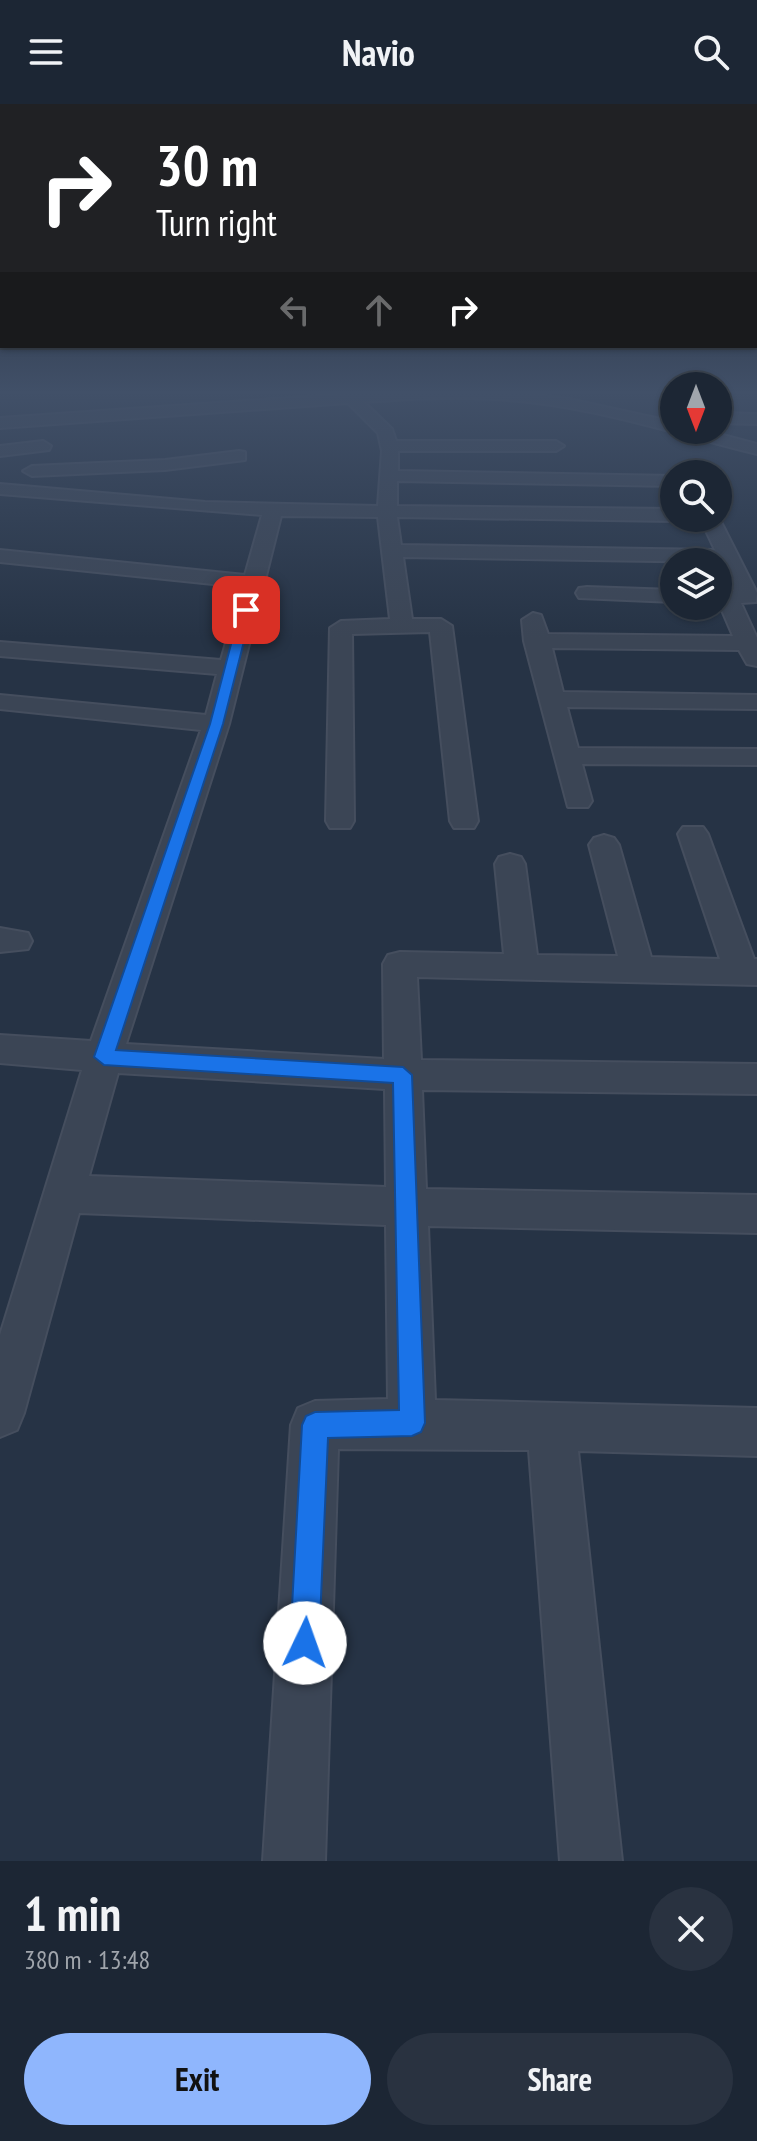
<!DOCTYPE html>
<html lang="en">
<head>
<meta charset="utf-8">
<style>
	:root { --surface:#1c2634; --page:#293240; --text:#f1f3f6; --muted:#a0a5ac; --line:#3a434f; --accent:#8fb6fd }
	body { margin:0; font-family:"PT Sans Narrow",sans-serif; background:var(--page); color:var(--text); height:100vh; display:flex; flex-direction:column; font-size:30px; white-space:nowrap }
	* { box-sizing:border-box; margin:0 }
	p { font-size:26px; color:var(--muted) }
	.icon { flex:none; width:44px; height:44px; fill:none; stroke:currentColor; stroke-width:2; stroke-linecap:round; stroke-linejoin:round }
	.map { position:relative; height:1757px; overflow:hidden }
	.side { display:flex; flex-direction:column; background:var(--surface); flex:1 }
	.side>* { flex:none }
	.banner { position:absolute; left:0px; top:0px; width:758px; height:244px; box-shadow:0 2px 6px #0004,0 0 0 2px var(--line); background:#202124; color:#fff; overflow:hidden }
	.needle { width:52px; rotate:180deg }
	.controls { position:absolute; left:660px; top:268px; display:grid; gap:16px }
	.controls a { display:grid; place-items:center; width:72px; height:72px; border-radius:50%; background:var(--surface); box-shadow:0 2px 6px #0004,0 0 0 2px var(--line); font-size:40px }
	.pin { position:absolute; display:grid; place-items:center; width:68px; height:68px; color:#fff; margin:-34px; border-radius:16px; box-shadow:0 4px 12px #0006 }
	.me { position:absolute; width:88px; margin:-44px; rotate:3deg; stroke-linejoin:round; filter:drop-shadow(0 0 6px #0008) }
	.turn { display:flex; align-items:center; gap:28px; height:168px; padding:0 24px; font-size:36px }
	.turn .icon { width:104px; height:104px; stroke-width:2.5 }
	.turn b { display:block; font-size:56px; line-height:68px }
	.lanes { display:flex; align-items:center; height:76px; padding:0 24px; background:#0003; justify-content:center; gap:40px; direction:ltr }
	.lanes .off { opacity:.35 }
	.round { display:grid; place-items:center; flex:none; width:84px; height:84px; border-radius:42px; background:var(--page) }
	.head { display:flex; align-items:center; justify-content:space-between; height:136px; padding:0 24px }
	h1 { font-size:48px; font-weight:800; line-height:60px }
	.primary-button { display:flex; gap:16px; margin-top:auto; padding:16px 24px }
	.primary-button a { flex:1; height:92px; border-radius:48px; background:var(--accent); color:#111; font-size:32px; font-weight:800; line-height:92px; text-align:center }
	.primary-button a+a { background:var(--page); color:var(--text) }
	header { display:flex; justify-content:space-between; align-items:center; height:104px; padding:0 24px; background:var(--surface); font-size:36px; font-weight:800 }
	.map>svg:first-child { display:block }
</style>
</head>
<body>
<header><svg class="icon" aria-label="menu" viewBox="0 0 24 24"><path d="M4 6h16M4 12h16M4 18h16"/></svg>Navio<svg class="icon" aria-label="search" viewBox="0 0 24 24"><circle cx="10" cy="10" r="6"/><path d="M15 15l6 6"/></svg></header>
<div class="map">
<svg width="757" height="1757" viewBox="0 0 757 1757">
	<rect width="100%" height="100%" fill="#263345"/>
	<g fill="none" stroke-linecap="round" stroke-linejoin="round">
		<defs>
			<g id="street">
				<path d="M376,288h139l54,7 105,23v8h30l53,14v10c-86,-21 -173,-51 -264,-55 -43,-3 -86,0 -129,3l28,27 4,12h160l8,5 -8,5h-158v20l276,5v10l-277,-5v25l277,3v9h7l-7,3 -277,-4 4,28 314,5 -15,-32 18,-2 39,77 -1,9 -15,1 16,35v28l-10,-2 -8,-14 -187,-2 11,44 194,3v14l-190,-2 11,41 179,1v16l-175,-1 10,37 -4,6h-20l-44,-166 -2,-21 11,-7 8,2 7,19 185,2 -15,-35 1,-9 15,-1 -13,-29 -318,-5 9,62h29l11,7 26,195 -4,7h-20l-4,-7 -20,-189 -78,2 2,187 -4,7h-20l-4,-7 4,-193 11,-7 49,-2 -12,-102 -97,-1 -52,208 -103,320 258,15 -1,-95 5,-9 12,-3 104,2 -9,-90 4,-7 11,-3 11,3 4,7 12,91 81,1 -29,-111 5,-7 10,-3 10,3 5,7 32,112 69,2 -42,-125 5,-7h20l5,7 46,125h3v26l-340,-8 4,83 336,4v30l-335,-4 4,99 331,6v38l-329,-7 7,174 322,8v48l-179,-5 44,410h-62l-31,-411 -191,-1 -13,412h-62l28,-436 7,-17 17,-7 73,-2 -2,-174 -307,-12 -55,200 -7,17 -17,7v-102l82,-265 -82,-7v-28l91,6 110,-311 -201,-21v-14l206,20 11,-41 -217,-18v-14l221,18 21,-73 -242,-25v-12l245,25 17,-60 -262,-21v-10l205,18 173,4 4,-55 -4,-18 -30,-30 -348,25v-10zM118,969l267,16 1,98 -297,-11z"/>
				<path d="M718,309l39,1v10l-39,-1z"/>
				<path d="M43,337l8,5 -2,4 -49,6v-10z"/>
				<path d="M239,347l6,1v8l-80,10 -133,6 -9,-5 9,-5 133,-6z"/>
				<path d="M587,483l87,3v12l-95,-4 -3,-5 3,-5z"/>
				<path d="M0,824l28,5 4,8 -4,8 -28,3z"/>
			</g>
		</defs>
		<use href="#street" stroke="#454e5e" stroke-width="4"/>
		<use href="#street" fill="#3b4555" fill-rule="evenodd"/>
	</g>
	<linearGradient id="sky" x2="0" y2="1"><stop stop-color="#151c26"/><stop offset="0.54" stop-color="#415068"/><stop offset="1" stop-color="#415068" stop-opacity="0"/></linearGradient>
	<rect width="757" height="534" fill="url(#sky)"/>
	<path fill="#1a73e8" stroke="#114b97" stroke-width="2" d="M246,503l6,3 -29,114 -107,326 287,17 9,8 13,348 -4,9 -9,4 -84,2 -9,205 -4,11 -10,4 -11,-4 -4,-11 12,-218 4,-9 9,-4 84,-2 -6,-327 -289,-18 -10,-8 116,-333 30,-114z"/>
</svg>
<div class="controls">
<a><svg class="needle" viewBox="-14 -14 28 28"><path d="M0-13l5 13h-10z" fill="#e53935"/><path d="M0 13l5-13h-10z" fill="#a0a5ac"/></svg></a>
<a><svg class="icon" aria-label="search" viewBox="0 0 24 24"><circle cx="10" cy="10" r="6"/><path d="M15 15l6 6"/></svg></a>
<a><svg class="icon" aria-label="layers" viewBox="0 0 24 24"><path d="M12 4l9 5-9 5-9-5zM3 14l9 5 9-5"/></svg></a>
</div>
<div class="pin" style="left:246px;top:506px;background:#d93025"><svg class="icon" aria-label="arrive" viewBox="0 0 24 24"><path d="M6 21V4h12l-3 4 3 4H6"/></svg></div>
<svg class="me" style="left:305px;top:1539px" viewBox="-20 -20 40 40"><circle r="19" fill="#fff"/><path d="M0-13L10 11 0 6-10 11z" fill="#1a73e8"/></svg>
<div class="banner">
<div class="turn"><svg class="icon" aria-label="right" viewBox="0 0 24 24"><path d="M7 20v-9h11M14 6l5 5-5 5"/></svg><div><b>30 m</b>Turn right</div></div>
<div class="lanes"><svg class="icon off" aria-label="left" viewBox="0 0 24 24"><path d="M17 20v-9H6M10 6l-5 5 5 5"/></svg><svg class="icon off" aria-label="ahead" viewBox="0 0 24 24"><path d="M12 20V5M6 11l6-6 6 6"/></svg><svg class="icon" aria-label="right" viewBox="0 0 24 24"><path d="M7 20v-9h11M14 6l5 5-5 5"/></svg></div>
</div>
</div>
<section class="side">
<div class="head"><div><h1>1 min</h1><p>380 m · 13:48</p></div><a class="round"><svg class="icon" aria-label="close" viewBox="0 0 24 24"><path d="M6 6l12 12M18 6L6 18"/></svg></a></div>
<div class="primary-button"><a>Exit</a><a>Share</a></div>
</section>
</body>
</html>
